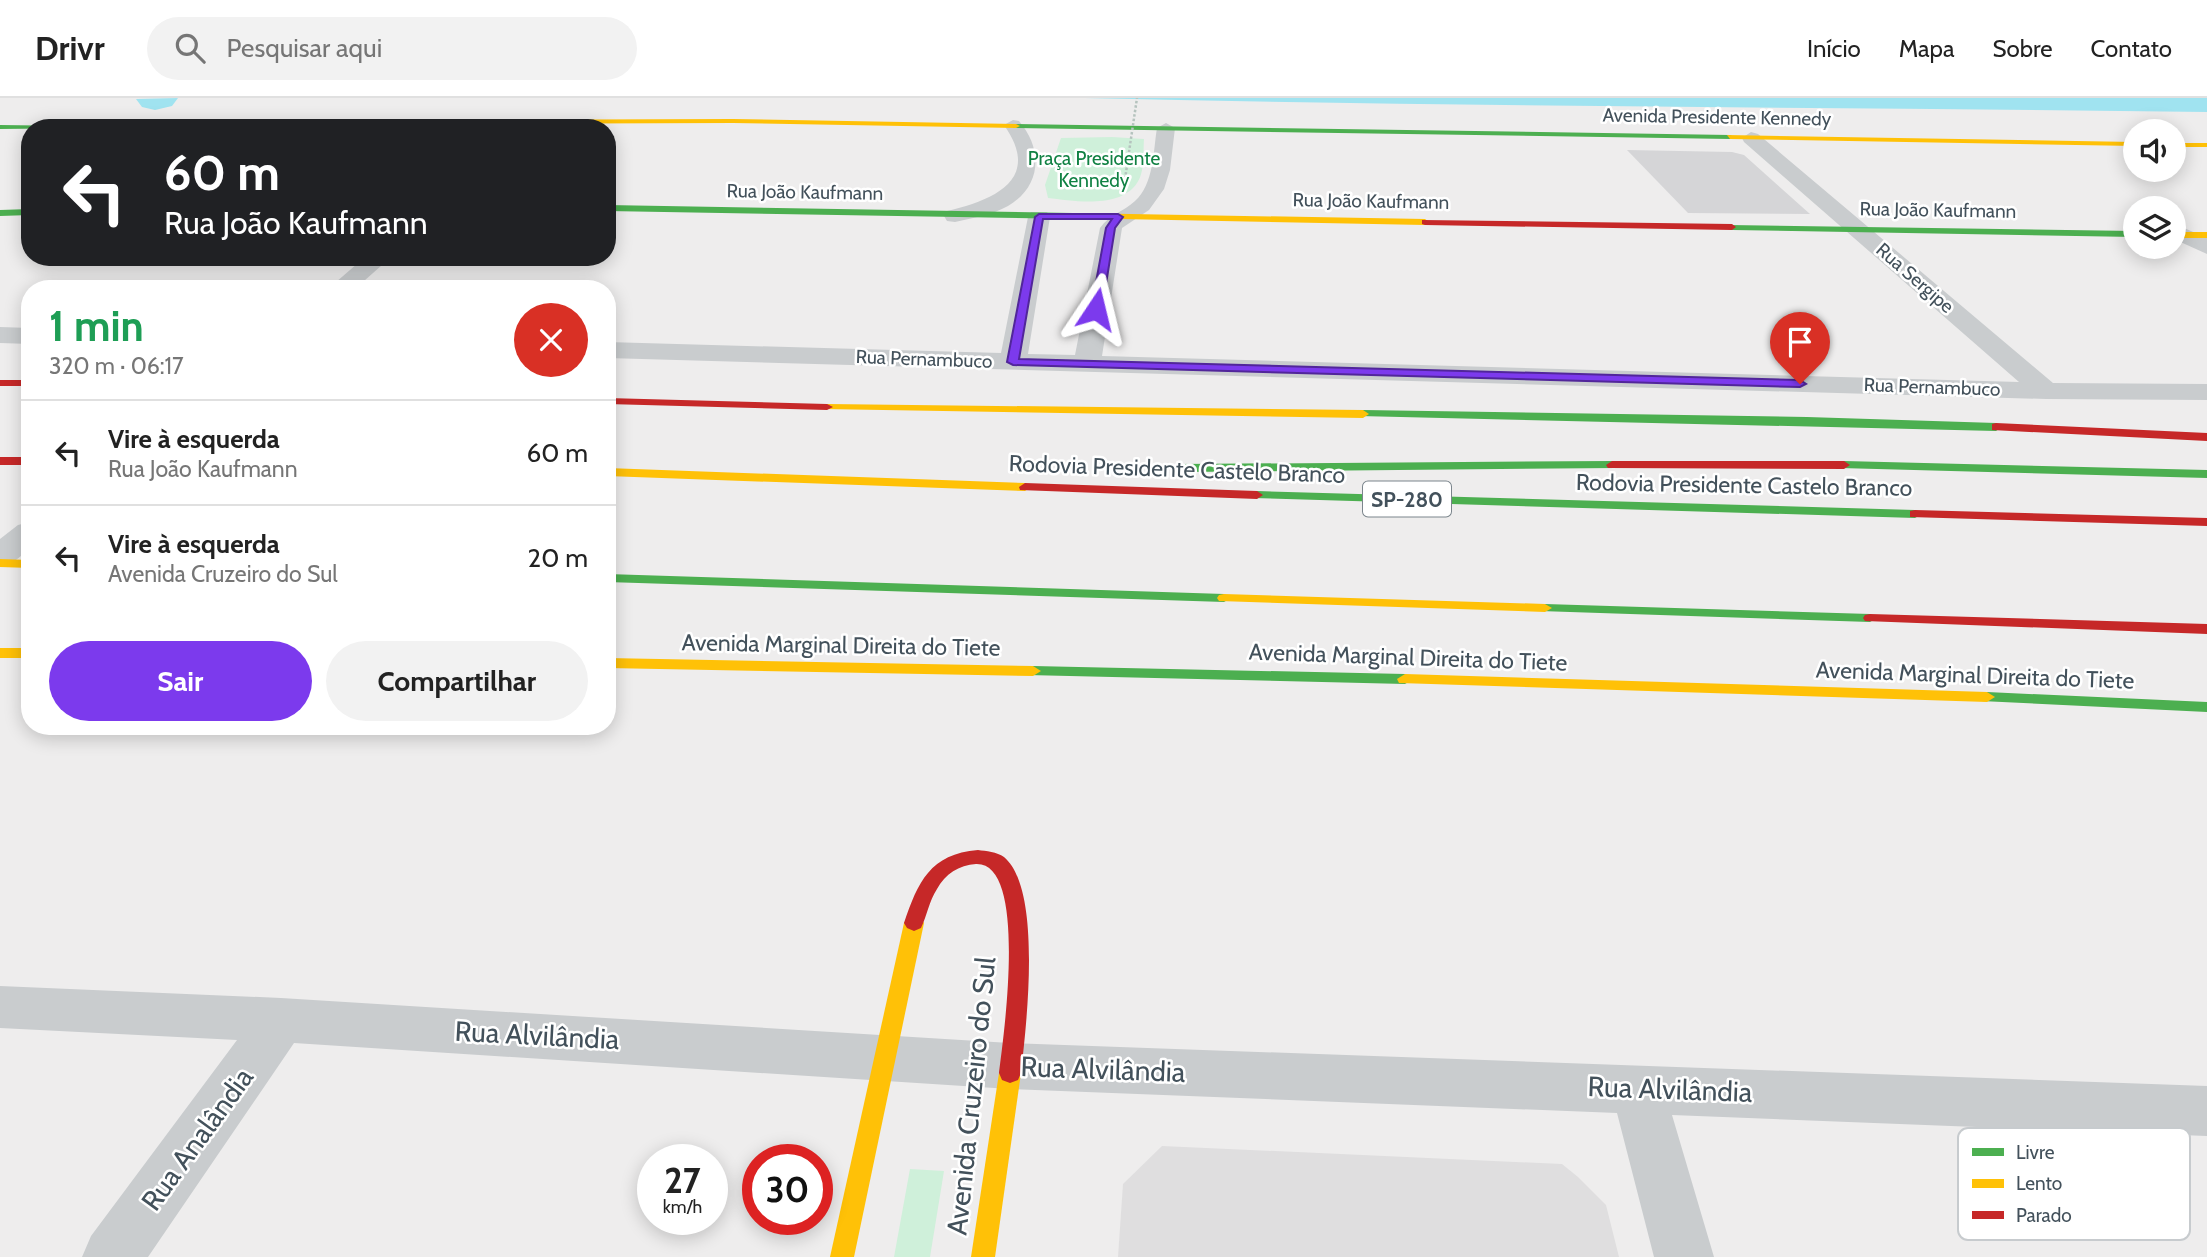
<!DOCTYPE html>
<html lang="pt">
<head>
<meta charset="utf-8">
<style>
	:root { --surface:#fff; --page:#f2f2f2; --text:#222; --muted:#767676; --line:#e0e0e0; --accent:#7c3aed }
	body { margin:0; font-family:Cabin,sans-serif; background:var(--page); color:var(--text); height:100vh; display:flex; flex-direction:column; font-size:26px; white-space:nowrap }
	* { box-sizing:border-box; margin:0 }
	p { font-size:23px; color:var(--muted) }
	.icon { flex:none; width:38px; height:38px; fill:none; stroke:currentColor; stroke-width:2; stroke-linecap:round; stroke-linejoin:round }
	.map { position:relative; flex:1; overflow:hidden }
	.panel { position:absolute; left:21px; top:182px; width:595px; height:455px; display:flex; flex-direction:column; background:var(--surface); border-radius:28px; box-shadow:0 4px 18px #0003 }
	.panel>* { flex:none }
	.hud { position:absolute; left:21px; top:21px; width:595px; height:147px; border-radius:28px; box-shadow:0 4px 18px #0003; background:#202124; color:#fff; overflow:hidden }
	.fabs { position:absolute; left:2123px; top:21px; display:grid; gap:14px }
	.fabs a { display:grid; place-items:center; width:63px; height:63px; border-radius:50%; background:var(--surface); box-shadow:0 4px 18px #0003; font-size:35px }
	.speed { position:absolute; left:637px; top:1046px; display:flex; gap:14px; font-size:35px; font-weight:700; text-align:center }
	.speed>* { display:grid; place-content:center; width:91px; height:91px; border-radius:50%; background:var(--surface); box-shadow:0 4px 18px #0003; line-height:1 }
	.speed small { font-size:18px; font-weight:400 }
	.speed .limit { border:10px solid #d22; background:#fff; color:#111 }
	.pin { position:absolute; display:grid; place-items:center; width:60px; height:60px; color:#fff; margin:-72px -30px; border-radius:50% 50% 50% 0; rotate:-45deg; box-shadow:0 0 7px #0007 }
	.pin .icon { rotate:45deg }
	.me { position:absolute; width:77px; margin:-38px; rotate:10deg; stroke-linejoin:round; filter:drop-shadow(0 0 5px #0008) }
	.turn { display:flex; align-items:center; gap:24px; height:147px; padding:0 28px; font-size:32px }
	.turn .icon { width:91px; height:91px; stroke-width:2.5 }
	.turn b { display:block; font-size:49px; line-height:60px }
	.round { display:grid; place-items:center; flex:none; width:74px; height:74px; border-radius:37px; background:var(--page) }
	.summary { display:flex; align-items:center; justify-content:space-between; height:119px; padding:0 28px }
	h1 { font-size:42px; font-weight:800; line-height:52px; color:#1e9e55 }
	.primary-button { display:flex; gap:14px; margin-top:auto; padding:14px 28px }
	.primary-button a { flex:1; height:80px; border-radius:42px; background:var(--accent); color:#fff; font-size:28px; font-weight:800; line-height:80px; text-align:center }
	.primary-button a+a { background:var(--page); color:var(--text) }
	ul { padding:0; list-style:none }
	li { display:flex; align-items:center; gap:21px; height:105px; padding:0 28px; border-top:2px solid var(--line) }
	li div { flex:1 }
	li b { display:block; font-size:26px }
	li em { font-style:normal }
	header { display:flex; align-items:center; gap:42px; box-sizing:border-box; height:98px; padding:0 35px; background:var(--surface); border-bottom:2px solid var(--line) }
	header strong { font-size:33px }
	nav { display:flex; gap:38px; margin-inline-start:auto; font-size:24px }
	.search { width:490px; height:63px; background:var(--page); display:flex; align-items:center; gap:18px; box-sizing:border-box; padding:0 24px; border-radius:38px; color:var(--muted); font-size:26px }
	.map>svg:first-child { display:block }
</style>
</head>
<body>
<header>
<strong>Drivr</strong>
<div class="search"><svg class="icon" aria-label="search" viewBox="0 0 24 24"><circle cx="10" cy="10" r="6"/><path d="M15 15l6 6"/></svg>Pesquisar aqui</div>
<nav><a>Início</a><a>Mapa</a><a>Sobre</a><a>Contato</a></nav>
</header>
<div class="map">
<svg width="2207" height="1159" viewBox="0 0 2207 1159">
	<rect width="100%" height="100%" fill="#eeeded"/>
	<path fill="#dfdedf" d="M1162,1048l400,18 16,13 28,28 13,52h-501l5,-73z"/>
	<g fill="#cff0da">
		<path d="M1112,39l32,2c-1,13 1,33 -7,44 -17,26 -63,18 -89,15l-3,-13 16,-47z"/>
		<path d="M910,1071l34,2 -14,86h-36z"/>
	</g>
	<path fill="#a0e3f0" d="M1085,0h1122v14c-374,-5 -748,-5 -1122,-14z"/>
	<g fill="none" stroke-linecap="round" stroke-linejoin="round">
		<path fill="#a0e3f0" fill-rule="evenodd" d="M178,0l-6,8 -17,4 -13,-3 -6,-8z"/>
	</g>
	<path fill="#d5d5d7" d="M1627,52l105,2 12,3 66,59 -122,-1z"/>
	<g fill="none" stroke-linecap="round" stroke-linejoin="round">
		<g fill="#c9ccce" fill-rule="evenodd">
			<path d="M1013,22l6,1c24,28 23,65 -11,85 -16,9 -35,12 -53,16l-8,-1 -3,-5 3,-5c46,-11 96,-31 57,-86z"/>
			<path d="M1166,25l9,5 -5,42 -6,19 -15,21 -27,18 -20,128 917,26 -275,-240 -2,-4 9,-6 7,2 295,249 154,1v16l-161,-1 -1439,-41v-16l394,11 27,-136 3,-5h16l3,5 -22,137 47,1 25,-127c10,-14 23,-16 35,-27 19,-17 18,-49 22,-73z"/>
			<path d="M2184,130l23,10v16l-31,-14 -2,-4 2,-6z"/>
			<path d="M365,159h26l-36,32h-27z"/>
			<path d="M0,229l30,1v16l-30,-1z"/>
			<path d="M30,424v27l-18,14 -12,3v-27l18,-14z"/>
			<path d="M0,888l281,12 729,45 1197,43v50l-535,-21 42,142h-60l-37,-144 -607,-24 -716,-46 -146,214h-66l9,-21 146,-196 -237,-12z"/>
		</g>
		<g fill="#4caf50" fill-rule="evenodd">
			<path d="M446,22l3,4 -449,5v-4l78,1z"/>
			<path d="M1016,26l714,11 4,2 -4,2 -717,-11z"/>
			<path d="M607,107l466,8 4,3 -4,3 -466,-8z"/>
			<path d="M30,111v6l-30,1v-6z"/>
			<path d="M1729,127l406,6v6l-403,-7 -3,-1z"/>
			<path d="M1363,312l444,7 189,6 6,4 -6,4 -637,-15v-4z"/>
			<path d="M1612,363l6,4 -2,3 -436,4 -6,-4 6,-4z"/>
			<path d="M1844,363l363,9v8l-367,-10v-6z"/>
			<path d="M1257,393l658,19 7,4 -7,4 -663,-20v-6z"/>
			<path d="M607,476l617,20 7,4 -7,4 -617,-20z"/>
			<path d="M1545,506l325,10 7,4 -7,4 -330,-11 -2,-3 2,-3z"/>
			<path d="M1033,568l372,8 8,5 -8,5 -378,-9 -2,-4 2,-4z"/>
			<path d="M1987,594l220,10v10l-226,-11 -2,-4z"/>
		</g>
		<g fill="#ffc107" fill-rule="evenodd">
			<path d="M733,21l283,5 4,2 -4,2 -283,-5 -287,1 -4,-2 4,-2z"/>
			<path d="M1727,37l408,7v4l-405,-7z"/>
			<rect x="2174" y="45" width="33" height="4"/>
			<path d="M1073,115l352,6 4,3 -4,3 -355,-7 -1,-2z"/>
			<rect x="2174" y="134" width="33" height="6"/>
			<path d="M827,306l536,6 6,4 -6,4 -540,-9 -2,-2z"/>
			<path d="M607,370l418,15 6,4 -6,4 -418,-15z"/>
			<path d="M0,461l30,1v8l-30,-1z"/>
			<path d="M1224,496l321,10 7,4 -7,4 -326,-11 -2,-3 2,-3z"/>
			<rect x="0" y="550" width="30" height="10"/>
			<path d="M607,560l426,8 8,5 -8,5 -426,-8z"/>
			<path d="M1405,576l582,18 8,5 -8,5 -588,-19 -2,-4z"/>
			<path d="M914,817l7,3 3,5 -70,334h-24l74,-334 3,-5z"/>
			<path d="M1010,965l8,3 3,7 -26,184h-24l28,-184 3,-7z"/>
		</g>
		<g fill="#c62828" fill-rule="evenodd">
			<path d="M1422,122l310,4 4,3 -4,3 -307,-5 -3,-1z"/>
			<rect x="0" y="282" width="30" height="6"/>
			<path d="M607,300l220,6 6,3 -6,3 -220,-6z"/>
			<path d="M1996,325l211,10v8l-215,-11v-6z"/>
			<rect x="0" y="359" width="30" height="8"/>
			<path d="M1612,363h232l6,4 -6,4 -236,-1 -2,-3z"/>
			<path d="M1025,385l232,8 6,4 -6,4 -237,-9 -1,-3z"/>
			<path d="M1915,412l292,8v8l-297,-9v-6z"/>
			<path d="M1870,516l337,10v10l-342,-13 -2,-3 2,-3z"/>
			<path d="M978,752c8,1 19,2 26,7 39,33 22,170 17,216l-3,7 -8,3 -8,-3 -3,-7c4,-33 30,-211 -23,-209 -17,1 -31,10 -39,25 -8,12 -10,27 -16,39l-7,3 -7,-3 -3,-5c14,-41 26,-69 74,-73z"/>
		</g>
		<path stroke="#b5c3be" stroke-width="2.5" stroke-dasharray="2.5 2" stroke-linecap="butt" d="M1125,81l12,-81"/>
	</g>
	<path fill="#7c3aed" stroke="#51269a" stroke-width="2" d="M1039,116h79l5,3 -8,11 -13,81 -6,3 -5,-3 15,-81 6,-9h-69l-24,140 781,21 6,4 -6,3 -787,-22 -6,-3 28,-145z"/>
	<g text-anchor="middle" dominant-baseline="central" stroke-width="5" stroke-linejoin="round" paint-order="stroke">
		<g font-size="19" fill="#43515b" stroke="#fff">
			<text transform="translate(1717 19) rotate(1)">Avenida Presidente Kennedy</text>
			<text transform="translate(805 94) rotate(1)">Rua João Kaufmann</text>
			<text transform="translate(1371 103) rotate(1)">Rua João Kaufmann</text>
			<text transform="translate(1938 112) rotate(1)">Rua João Kaufmann</text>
			<text transform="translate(1915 180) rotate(41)">Rua Sergipe</text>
			<text transform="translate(924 261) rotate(2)">Rua Pernambuco</text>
			<text transform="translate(1932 289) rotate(2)">Rua Pernambuco</text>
		</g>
		<g font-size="19" fill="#108143" stroke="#fff">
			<text x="1094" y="60">Praça Presidente<tspan x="1094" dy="22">Kennedy</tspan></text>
		</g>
		<rect fill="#fff" stroke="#7b858c" stroke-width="2" x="1363" y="383.5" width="88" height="35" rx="5"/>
		<g font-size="21" font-weight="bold" fill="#43515b">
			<text x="1407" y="401">SP-280</text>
		</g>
		<g font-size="23" fill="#43515b" stroke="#fff">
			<text transform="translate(1177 371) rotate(2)">Rodovia Presidente Castelo Branco</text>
			<text transform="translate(1744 387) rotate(1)">Rodovia Presidente Castelo Branco</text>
			<text transform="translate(841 547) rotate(1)">Avenida Marginal Direita do Tiete</text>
			<text transform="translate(1408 559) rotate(2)">Avenida Marginal Direita do Tiete</text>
			<text transform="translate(1975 577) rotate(2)">Avenida Marginal Direita do Tiete</text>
		</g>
		<g font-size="28" fill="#43515b" stroke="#fff">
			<text transform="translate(537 937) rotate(3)">Rua Alvilândia</text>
			<text transform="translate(1103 971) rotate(2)">Rua Alvilândia</text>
			<text transform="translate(1670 991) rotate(2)">Rua Alvilândia</text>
			<text transform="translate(971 998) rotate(-84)">Avenida Cruzeiro do Sul</text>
			<text transform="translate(197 1041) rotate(-54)">Rua Analândia</text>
		</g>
	</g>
	<rect x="1958" y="1030" width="232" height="112" rx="10" fill="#fff" stroke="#c7cbce" stroke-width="2"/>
	<rect x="1972" y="1050" width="32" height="8" fill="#4caf50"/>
	<rect x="1972" y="1081" width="32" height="9" fill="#ffc107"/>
	<rect x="1972" y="1113" width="32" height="8" fill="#c62828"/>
	<g font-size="19" fill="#43515b">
		<text x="2016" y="1061">Livre</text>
		<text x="2016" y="1092">Lento</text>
		<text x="2016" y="1124">Parado</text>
	</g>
</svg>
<div class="fabs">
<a><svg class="icon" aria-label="sound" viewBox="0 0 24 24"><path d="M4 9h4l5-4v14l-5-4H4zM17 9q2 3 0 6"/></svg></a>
<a><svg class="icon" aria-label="layers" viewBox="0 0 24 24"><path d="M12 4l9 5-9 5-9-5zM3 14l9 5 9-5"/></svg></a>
</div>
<div class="speed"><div>27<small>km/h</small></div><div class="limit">30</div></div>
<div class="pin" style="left:1800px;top:286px;background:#d93025"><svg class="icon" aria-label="arrive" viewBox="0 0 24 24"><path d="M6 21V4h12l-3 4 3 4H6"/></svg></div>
<svg class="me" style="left:1096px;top:211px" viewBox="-20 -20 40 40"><path d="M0-17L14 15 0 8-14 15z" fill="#7c3aed" stroke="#fff" stroke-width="4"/></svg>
<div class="hud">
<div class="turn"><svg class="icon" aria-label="left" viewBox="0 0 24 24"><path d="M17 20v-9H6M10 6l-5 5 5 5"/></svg><div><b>60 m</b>Rua João Kaufmann</div></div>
</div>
<section class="panel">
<div class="summary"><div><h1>1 min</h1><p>320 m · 06:17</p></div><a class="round" style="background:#d93025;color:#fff"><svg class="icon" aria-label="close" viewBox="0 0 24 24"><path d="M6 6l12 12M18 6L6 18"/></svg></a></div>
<ul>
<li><svg class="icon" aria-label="left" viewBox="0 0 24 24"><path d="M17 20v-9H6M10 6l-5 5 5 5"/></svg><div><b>Vire à esquerda</b><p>Rua João Kaufmann</p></div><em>60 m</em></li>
<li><svg class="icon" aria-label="left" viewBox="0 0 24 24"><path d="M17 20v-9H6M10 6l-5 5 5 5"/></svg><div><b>Vire à esquerda</b><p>Avenida Cruzeiro do Sul</p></div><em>20 m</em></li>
</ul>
<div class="primary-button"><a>Sair</a><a>Compartilhar</a></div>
</section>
</div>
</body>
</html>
